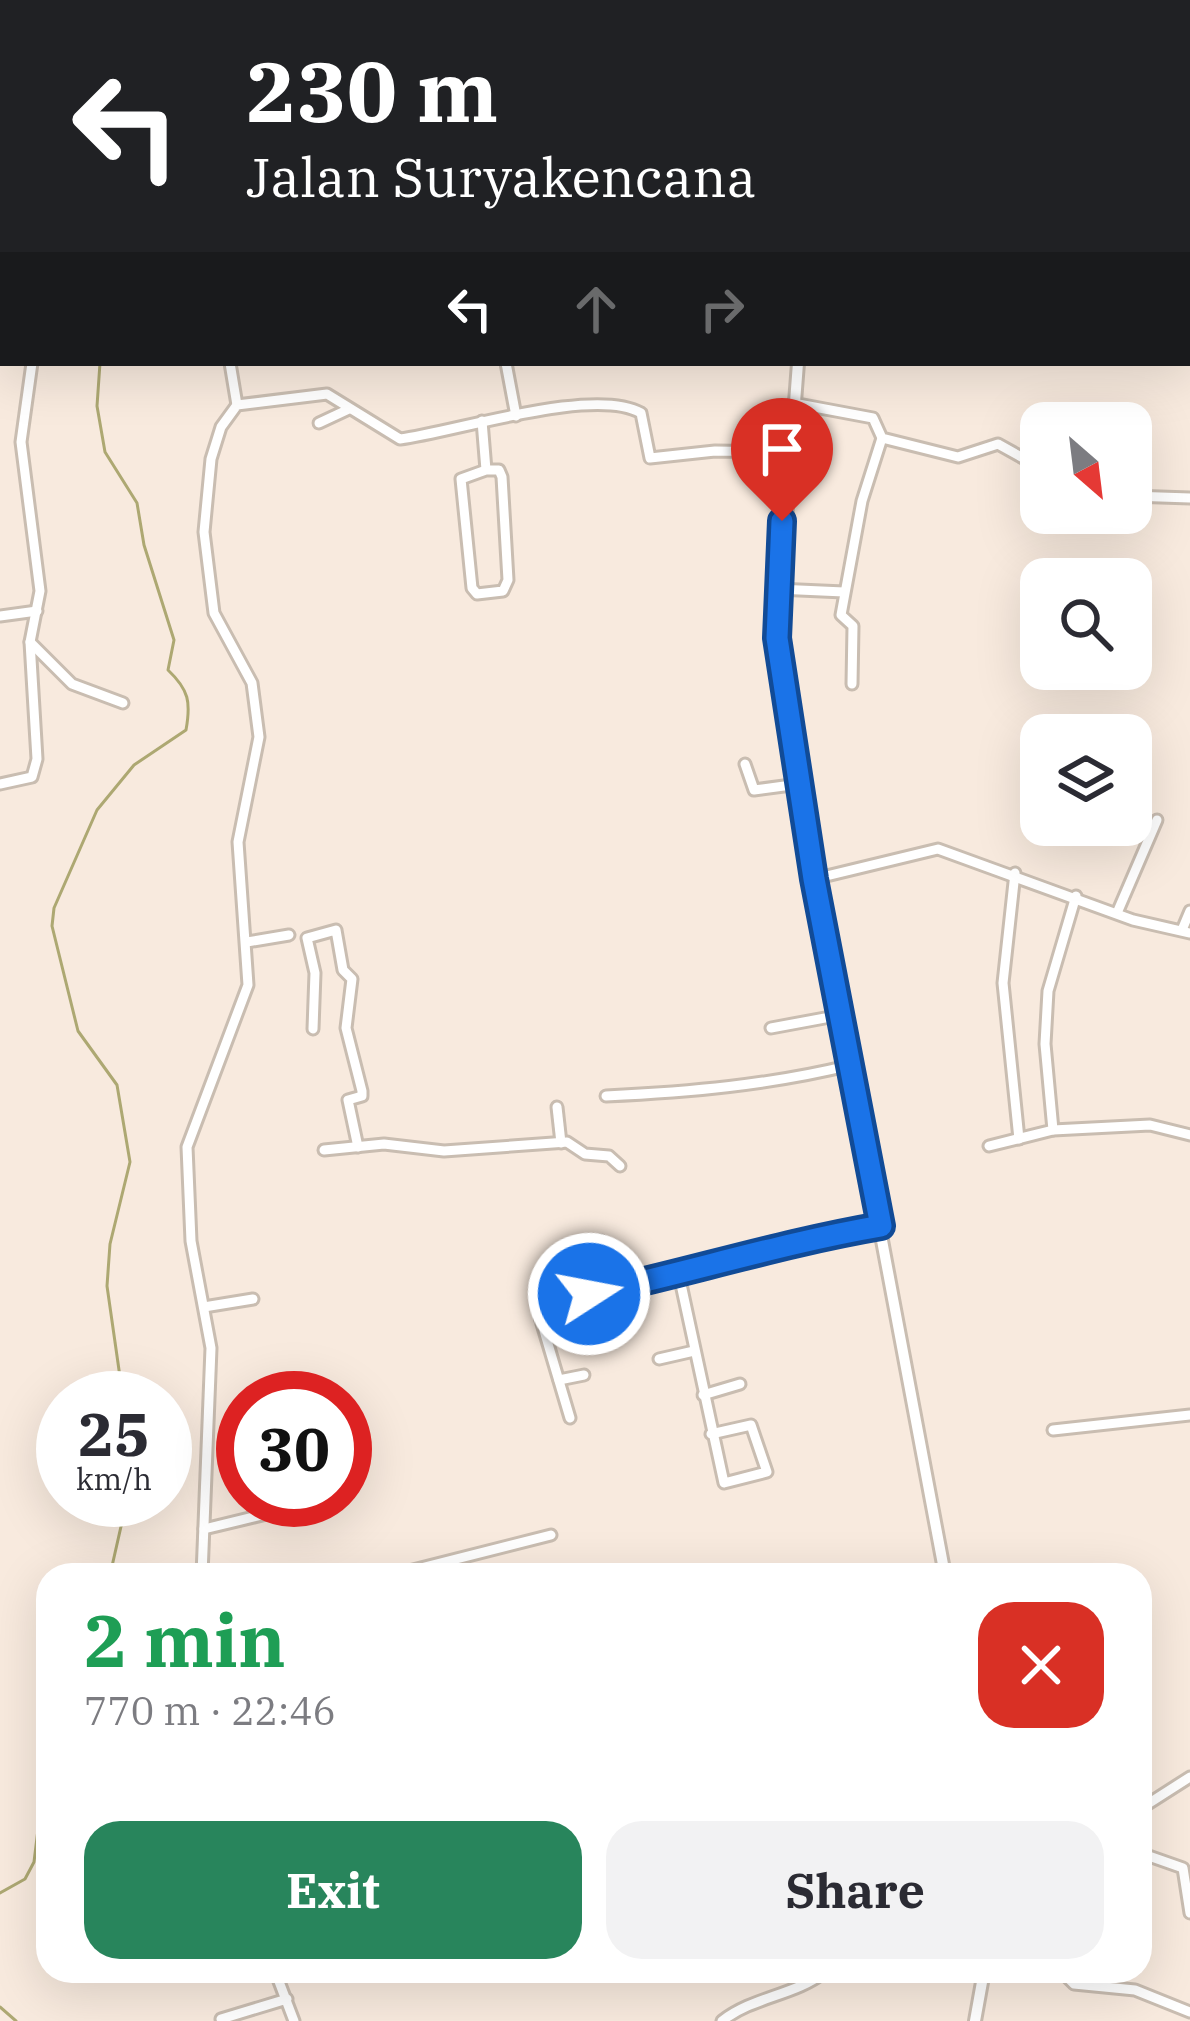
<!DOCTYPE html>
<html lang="en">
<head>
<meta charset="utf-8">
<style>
	:root { --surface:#fff; --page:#f2f2f3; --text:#2b2b33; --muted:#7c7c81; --accent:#28855c }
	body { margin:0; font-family:"IBM Plex Serif",serif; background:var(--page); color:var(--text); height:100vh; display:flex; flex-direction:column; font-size:45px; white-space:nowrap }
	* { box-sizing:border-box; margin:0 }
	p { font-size:39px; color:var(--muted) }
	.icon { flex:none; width:66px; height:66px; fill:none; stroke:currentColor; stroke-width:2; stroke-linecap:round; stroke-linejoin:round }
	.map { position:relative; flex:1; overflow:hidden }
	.drawer { position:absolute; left:36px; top:1563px; width:1116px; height:420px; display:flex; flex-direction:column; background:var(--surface); border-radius:36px; box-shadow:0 12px 48px #0002 }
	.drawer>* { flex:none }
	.top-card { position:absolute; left:0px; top:0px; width:1191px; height:366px; box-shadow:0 12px 48px #0002; background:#202124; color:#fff; overflow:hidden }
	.needle { width:78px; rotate:152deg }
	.tools { position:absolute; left:1020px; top:402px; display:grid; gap:24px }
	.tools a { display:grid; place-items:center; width:132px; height:132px; border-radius:24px; background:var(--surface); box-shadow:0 12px 48px #0002; font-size:60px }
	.speed { position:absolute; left:36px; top:1371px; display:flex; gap:24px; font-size:60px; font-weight:700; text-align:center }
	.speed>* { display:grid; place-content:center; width:156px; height:156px; border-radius:50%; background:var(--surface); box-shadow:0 12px 48px #0002; line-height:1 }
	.speed small { font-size:30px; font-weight:400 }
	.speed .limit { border:18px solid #d22; background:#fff; color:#111 }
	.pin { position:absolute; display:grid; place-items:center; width:102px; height:102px; color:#fff; margin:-123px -51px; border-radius:50% 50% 50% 0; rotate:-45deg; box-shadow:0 0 12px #0007 }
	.pin .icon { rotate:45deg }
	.me { position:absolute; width:132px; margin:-66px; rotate:79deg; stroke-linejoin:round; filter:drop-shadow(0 0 9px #0008) }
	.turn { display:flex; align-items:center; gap:42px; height:252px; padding:0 48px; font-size:54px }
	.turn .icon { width:156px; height:156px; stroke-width:2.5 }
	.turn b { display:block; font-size:84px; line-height:102px }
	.lanes { display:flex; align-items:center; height:114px; padding:0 48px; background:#0003; justify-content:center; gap:60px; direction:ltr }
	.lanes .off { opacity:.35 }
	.round { display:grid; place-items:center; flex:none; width:126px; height:126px; border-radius:36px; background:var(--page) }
	.overview { display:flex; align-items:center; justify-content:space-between; height:204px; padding:0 48px }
	h1 { font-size:72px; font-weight:700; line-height:90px; color:#1e9e55 }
	.cta { display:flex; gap:24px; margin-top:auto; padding:24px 48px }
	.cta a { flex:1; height:138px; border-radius:36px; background:var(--accent); color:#fff; font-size:48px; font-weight:700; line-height:138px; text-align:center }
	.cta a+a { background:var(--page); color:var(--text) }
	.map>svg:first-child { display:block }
</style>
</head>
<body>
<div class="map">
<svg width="1190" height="2021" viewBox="0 0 1190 2021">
	<rect width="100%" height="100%" fill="#f8eade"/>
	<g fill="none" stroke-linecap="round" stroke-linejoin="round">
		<g stroke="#ada872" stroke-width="3">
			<path d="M0,16l3,6"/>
			<path d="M100,363l-3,43 8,46 32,51 7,42 30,95 -6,30c21,20 23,32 18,60l-52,35 -37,45 -43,98 -2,18 26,105 39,54 13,77 -20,82 -3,42 16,112"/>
			<path d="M110,1575l17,-75"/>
			<path d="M0,1893l25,-14 9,-17 14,-114"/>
			<path d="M0,2007l16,14"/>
		</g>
		<defs>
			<g id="minor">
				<path d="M258,0l1,3"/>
				<path d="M488,0l1,3"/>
				<path d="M1016,0v3"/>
				<path d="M1045,0v3"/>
				<path d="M576,3l7,-3"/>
				<path d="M801,3h16"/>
				<path d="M1082,3l1,-3"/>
				<path d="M0,208l3,1"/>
				<path d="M230,363l7,42"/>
				<path d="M506,363l10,53"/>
				<path d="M793,403l80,15 9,20 76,19 40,-13 43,24"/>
				<path d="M482,421l4,49h13l3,7 6,103 -5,11 -26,3 -5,-6 -11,-109 25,-9"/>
				<path d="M319,423l30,-14"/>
				<path d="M1131,496l59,2"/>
				<path d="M777,589l67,3"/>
				<path d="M0,616l37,-5"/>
				<path d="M30,642l42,42 51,19"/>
				<path d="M852,684l1,-58 -12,-11 21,-114 20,-63"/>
				<path d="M745,764l9,26 45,-6"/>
				<path d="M0,784l32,-7 5,-18 -7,-117 10,-51 -19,-149 11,-79"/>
				<path d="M1015,873l-12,110 16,156"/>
				<path d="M814,879l124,-30 195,71 57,13"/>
				<path d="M1117,913l40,-93"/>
				<path d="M1182,930l8,-19"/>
				<path d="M247,942l42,-7"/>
				<path d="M771,1028l70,-13"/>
				<path d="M313,1029l2,-56 -8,-35 29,-8 7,40 9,9 -6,49 16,63v5l-14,4 10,47"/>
				<path d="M606,1096c83,-4 164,-11 245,-31"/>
				<path d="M557,1107l4,36"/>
				<path d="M1053,1130l97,-5 40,10"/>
				<path d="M989,1146l64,-16 -8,-86 3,-53 28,-95"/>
				<path d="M324,1150l60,-6 60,7 123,-9 18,12 24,2 11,10"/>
				<path d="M601,1241l11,48"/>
				<path d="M564,1257l7,41"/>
				<path d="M679,1275l45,208 43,-11 -16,-47 -40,9"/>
				<path d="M204,1307l49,-8"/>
				<path d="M659,1359l35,-8"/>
				<path d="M559,1380l25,-5"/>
				<path d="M703,1395l37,-11"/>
				<path d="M570,1418l-30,-101 6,-12 136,-30 115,-34 84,-15"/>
				<path d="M1053,1430l137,-15"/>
				<path d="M204,1529l116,-28"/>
				<path d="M202,1575l9,-227 -20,-107 -4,-94 61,-162 -10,-143 21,-105 -7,-54 -38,-70 -10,-81 7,-73 10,-32 16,-22 90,-11 73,45c55,-7 194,-53 241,-26l9,45 65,-7 75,1"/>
				<path d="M393,1575l158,-40"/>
				<path d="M1140,1809l50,-32"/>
				<path d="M1140,1839l6,16 37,13 7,45"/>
				<path d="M275,1971l19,50"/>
				<path d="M1061,1971l13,13 61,6 55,22"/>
				<path d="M221,2019l66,-20"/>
				<path d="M722,2021c32,-25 73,-25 104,-50"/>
			</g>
			<g id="tertiary">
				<path d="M743,0v3"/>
				<path d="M798,363l-21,275 37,241 131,696"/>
				<path d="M975,2021l9,-50"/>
			</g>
		</defs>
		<use href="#minor" stroke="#c9bdb1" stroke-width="15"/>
		<use href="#tertiary" stroke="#c9bdb1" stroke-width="16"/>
		<use href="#minor" stroke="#fff" stroke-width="9"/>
		<use href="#tertiary" stroke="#fff" stroke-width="10"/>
	</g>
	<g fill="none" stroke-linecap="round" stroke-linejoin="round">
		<defs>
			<path id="route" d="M589,1294c98,-21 193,-51 292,-68l-67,-347 -37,-241 5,-117"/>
		</defs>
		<use href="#route" stroke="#114b97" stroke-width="30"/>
		<use href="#route" stroke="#1a73e8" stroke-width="21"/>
	</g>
</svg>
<div class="tools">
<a><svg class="needle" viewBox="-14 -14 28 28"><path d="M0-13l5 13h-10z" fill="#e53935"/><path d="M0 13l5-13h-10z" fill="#7c7c81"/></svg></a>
<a><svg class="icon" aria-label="search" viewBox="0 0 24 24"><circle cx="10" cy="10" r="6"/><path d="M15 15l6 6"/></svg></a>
<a><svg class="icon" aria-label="layers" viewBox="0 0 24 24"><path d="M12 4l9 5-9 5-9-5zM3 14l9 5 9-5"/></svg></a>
</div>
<div class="speed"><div>25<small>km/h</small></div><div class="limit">30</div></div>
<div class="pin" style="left:782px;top:521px;background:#d93025"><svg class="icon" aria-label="arrive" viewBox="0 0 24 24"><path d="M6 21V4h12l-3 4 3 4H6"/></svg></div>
<svg class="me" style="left:589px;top:1294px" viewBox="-20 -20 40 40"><circle r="17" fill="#1a73e8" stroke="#fff" stroke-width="3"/><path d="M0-11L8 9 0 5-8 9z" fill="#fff"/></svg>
<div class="top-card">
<div class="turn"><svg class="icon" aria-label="left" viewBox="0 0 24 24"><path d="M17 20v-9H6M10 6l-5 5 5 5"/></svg><div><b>230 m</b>Jalan Suryakencana</div></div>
<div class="lanes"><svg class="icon" aria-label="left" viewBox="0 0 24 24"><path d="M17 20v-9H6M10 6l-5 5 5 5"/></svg><svg class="icon off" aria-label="ahead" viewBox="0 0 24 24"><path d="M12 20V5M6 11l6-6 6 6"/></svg><svg class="icon off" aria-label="right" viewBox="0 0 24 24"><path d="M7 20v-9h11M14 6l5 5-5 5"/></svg></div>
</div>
<section class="drawer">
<div class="overview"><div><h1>2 min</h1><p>770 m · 22:46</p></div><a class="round" style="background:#d93025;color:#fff"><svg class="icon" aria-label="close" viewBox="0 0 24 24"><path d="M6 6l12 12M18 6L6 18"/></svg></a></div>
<div class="cta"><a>Exit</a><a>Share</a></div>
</section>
</div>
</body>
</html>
